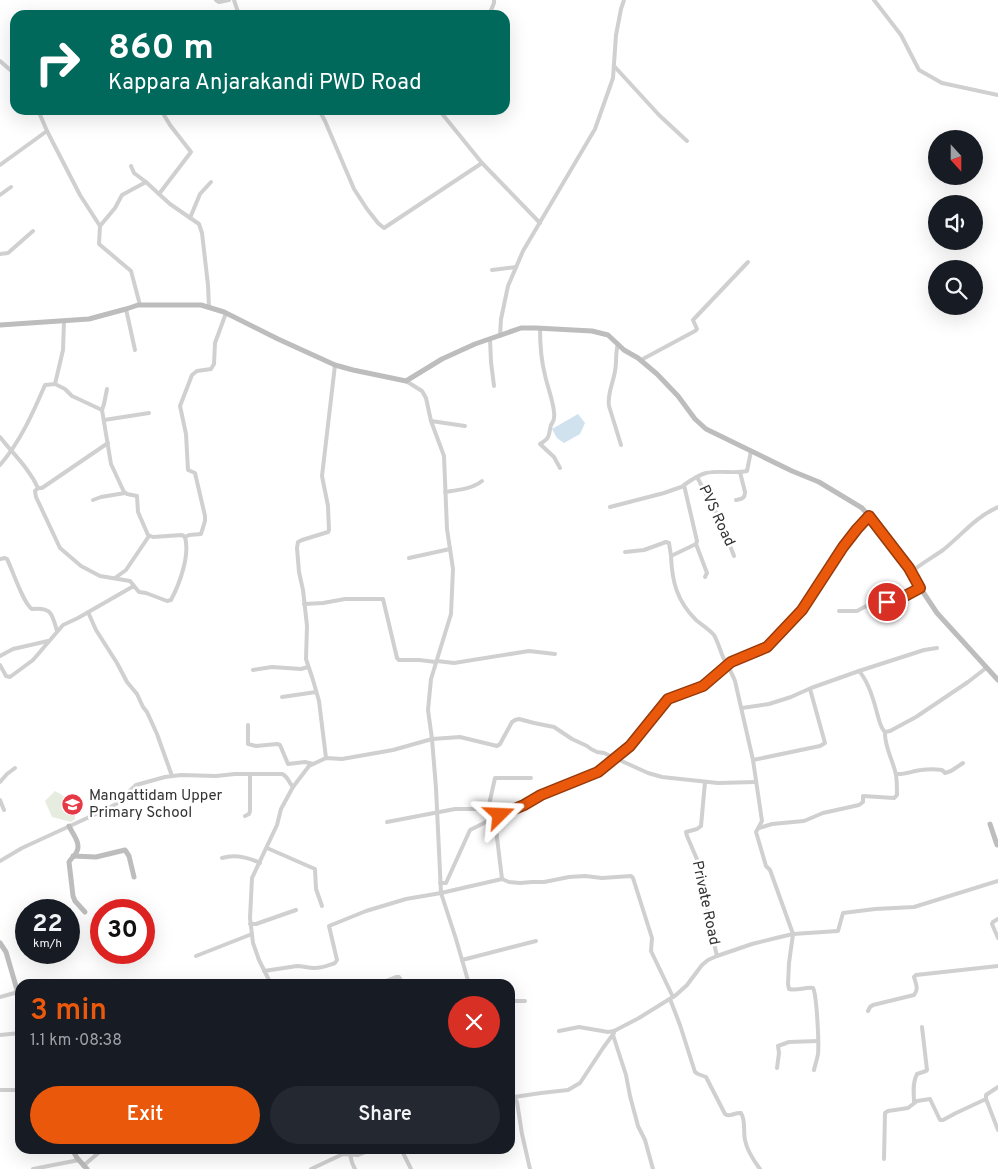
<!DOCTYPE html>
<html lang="en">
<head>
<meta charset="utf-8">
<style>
	:root { --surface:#171b24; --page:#242831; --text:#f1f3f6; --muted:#9ea1a6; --accent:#ea580c }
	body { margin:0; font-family:Overpass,sans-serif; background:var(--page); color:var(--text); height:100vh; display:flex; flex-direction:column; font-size:19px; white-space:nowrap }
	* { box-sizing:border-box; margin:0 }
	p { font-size:16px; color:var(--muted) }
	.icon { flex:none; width:28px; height:28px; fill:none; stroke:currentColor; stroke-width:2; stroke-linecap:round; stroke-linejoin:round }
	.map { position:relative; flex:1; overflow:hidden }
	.side { position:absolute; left:15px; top:979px; width:500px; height:175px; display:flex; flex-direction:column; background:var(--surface); border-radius:15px; box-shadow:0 5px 20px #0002 }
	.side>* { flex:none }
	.top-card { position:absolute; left:10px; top:10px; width:500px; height:105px; border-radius:15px; box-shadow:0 5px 20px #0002; background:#00695c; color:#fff; overflow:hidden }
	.needle { width:32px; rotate:159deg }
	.fabs { position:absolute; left:928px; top:130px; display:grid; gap:10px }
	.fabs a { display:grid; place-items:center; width:55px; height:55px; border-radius:50%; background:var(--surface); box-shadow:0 5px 20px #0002; font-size:25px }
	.speed { position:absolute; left:15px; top:899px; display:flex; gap:10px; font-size:25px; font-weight:700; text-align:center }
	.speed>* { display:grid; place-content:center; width:65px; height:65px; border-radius:50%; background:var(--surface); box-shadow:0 5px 20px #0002; line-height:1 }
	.speed small { font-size:12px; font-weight:400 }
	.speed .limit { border:8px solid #d22; background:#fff; color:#111 }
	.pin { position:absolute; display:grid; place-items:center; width:42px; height:42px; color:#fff; margin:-21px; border:2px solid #fff; border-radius:50%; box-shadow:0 1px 5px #0007 }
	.me { position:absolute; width:55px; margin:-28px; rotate:69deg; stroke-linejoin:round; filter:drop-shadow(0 0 4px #0008) }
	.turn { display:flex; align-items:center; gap:18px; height:105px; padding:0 15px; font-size:22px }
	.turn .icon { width:65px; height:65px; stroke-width:2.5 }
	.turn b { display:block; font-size:35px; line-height:42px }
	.round { display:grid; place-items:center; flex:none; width:52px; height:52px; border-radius:26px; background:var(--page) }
	.headline { display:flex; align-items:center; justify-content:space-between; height:85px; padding:0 15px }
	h1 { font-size:30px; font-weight:600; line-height:38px; color:var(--accent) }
	.action { display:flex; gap:10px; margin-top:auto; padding:10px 15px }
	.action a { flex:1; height:58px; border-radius:30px; background:var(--accent); color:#fff; font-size:20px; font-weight:600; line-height:58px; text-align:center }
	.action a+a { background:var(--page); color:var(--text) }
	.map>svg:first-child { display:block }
</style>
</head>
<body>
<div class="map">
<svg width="998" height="1169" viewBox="0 0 998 1169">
	<rect width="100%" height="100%" fill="#fff"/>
	<path fill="#e6ecdf" d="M55,791l7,4 5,5 8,13v6l-4,3 -19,-5 -7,-16z"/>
	<path fill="#cfe2ee" d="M578,414l7,9 -5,11 -16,9 -7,-5 -5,-9z"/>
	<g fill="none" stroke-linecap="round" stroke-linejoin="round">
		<g stroke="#d0d0d0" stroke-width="4">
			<path d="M216,0l3,2 10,-2"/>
			<path d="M234,0l5,15"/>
			<path d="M874,0l27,35 18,35 23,13 56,12"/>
			<path d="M489,15l5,-12v-3"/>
			<path d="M0,61l15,13"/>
			<path d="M614,66l45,49 28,26"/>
			<path d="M38,110l9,21 33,64 20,31"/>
			<path d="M319,110l6,11 29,68 13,20 11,14 6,5 98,-65"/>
			<path d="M439,110l43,53 58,60"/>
			<path d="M0,165l47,-34"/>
			<path d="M131,166l3,7 12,9"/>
			<path d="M159,194l11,10 29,20 3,9 6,52 1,22"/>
			<path d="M0,195l11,-8"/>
			<path d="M190,218l10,-24 11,-12"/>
			<path d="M0,254l8,-1 25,-22"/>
			<path d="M492,270l24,-3"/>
			<path d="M140,305l-9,-34 -32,-27 1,-18 15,-18 7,-13 24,-13 13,12 32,-42 -21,-27 -9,-15"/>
			<path d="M126,309l9,41"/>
			<path d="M540,328c0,16 1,32 5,47 2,11 11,33 9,43 0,3 -2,5 -3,7 -3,11 0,12 -11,19l14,13 6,11"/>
			<path d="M500,336l1,-17 7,-33 15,-35 72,-122 18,-51 3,-43 5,-26 3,-9"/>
			<path d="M490,339l1,23 3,24"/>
			<path d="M618,344c-3,9 -1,18 -3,27 -2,13 -8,23 -6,35l12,39"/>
			<path d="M641,360l54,-29 2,-2 -4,-9 55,-58"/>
			<path d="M406,381l16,10 4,7 5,23 13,35 3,73 6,40 -2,45 -20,65 -3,31 4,29 4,49 5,105 15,46 13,45"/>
			<path d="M55,384l8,-34 1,-29"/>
			<path d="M102,410l2,-6 3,-15"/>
			<path d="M104,420l45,-7"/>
			<path d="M431,421l34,5"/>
			<path d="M0,437c13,17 29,31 38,51l-3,3 1,6 24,51 21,18 19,10 30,5 9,11 7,1 21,8 4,-1c9,-17 19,-45 14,-63l-3,-2 -29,2 -5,-2 -10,-23 -1,-16 -10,-2 -3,-2 -13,-28 -9,-54 -30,-14 -7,-7 -10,-5"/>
			<path d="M751,451l-4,20c-13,3 -27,-1 -41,2 -8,2 -15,7 -22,12l13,56 -1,3 -25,12c1,26 6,45 25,64 6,5 13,9 18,15 4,7 6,15 9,22 4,8 9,16 12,24l18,79 9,61 -6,11 10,34 4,4 23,64 -4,29 -1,21 1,5c8,2 16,-2 24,-1 4,7 6,57 5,66 -1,6 -3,11 -4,16"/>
			<path d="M0,465c20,-23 33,-52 45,-80l10,-1"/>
			<path d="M697,477l23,43 14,36"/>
			<path d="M38,488h4l66,-45"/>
			<path d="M445,492c13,-2 27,-3 37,-11"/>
			<path d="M93,500l8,-3 24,-4"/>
			<path d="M736,500c5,-1 9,-1 9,-8l-5,-20"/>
			<path d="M610,507l54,-14 20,-7"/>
			<path d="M185,537l4,-2 12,-1 4,-13v-5l-10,-43 -7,-3 -2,-36 -6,-28 12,-31 5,-4 14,-2 3,-5 1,-21 11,-30"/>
			<path d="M696,544l11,29 -2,4"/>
			<path d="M625,552l19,-2 22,-8 3,1 2,13"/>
			<path d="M409,558l41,-9"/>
			<path d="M0,559l5,-1 2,1c6,12 16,44 25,50 20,-2 20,5 25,22"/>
			<path d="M911,572c10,-8 22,-15 32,-22 20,-16 31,-32 55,-43"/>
			<path d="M115,578l11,-8 23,-34"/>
			<path d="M304,604l19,-1 22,-4h38l14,59 2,2h20l17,2"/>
			<path d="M839,611h18l13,-7 17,-2 18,-6 15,-7"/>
			<path d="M88,612l8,18 21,33 10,19 10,12 6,13 4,5 10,22 15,42"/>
			<path d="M0,656l13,-7 35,-8"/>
			<path d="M437,661l17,2 75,-12 26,3"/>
			<path d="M0,665l6,11 4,1 23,-17 30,-35 15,-7 54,-31h2"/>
			<path d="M253,670l19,-3 29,2 7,-2"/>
			<path d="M859,671l65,-21 13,-2"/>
			<path d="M282,697l34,-5"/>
			<path d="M742,708l27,-4 22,-7 20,-9 48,-17c9,10 15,30 18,42 2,6 3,14 8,19l5,-1 26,-14 52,-35 18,-14"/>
			<path d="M248,725v19l8,2 21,-2 3,1 8,19 17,-2 8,2"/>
			<path d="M326,758l-7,-57 -6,-21 -7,-21 1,-33 -4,-36 -4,-18 -2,-24 1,-6 4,-2 26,-8 1,-2 -1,-24 -6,-30 13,-111"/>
			<path d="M753,760l67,-14 5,-3 -15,-54"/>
			<path d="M896,774c8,1 16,-3 25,-4 7,-1 14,-1 21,0l3,3 6,-2 12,-8"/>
			<path d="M0,782l7,-8 8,-6"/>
			<path d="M705,782l-4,44 -4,3 -11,3 1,4 12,28 4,12 6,47 8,33"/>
			<path d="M0,800l4,10"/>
			<path d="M245,816l4,-2 1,-3v-37"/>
			<path d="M387,822l68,-13h33"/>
			<path d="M759,828l13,-4 32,-3 19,-8 36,-8 4,-3v-6l31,2 3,-3c0,-7 0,-14 -1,-20 -3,-15 -12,-29 -11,-43"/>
			<path d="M267,848l48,21 1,20 6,17"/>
			<path d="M222,858c13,-4 25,-1 38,5"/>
			<path d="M0,861l22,-13 87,-40 7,-4 20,-19 29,-8 16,-2 35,1 19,-2h47c6,2 7,9 11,13"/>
			<path d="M502,879l-7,-58 -7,-12 7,-31h36"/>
			<path d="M440,883h6l24,-53 30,-15 24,-10 17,-10 57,-23 32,-26 37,-47 36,-13 28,-24 36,-15 36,-38 40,-62 14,-18 12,-13"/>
			<path d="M998,919l-5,3 -1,2 6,14"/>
			<path d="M250,924h6l40,-14"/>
			<path d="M196,956l56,-22"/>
			<path d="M462,960l74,-19"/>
			<path d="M264,971l33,-5c6,0 11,2 17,2 8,0 15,-3 21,-5l2,-3 -8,-34 37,-15 40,-12 35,-6 61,-14 7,3 11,1 12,-1h12l25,-5 16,-1 17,2 29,-2 2,2 19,60 -1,13 22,46"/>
			<path d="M271,984l-12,-24 -6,-17 -3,-25 2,-40 25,-53 4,-16 12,-22 16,-21 17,-8 16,1 51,-9 39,-11 28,-2 37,9 3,-2 12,-22 3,-2 4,-1 15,4 20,4 18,12 15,7 4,3 6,3 7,1 44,20 14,4 56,6 38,-1"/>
			<path d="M378,984l18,-7h3l2,3v4"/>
			<path d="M0,997l18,-5"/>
			<path d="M670,999l10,26 15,47 3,2 8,3 19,37c4,4 10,-2 16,-1 5,8 2,18 4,27 2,11 9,21 15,29"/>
			<path d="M510,1001h15"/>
			<path d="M868,1011l2,-4 3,-2 41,-10c5,-6 2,-11 0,-18l2,-2 82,-9"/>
			<path d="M559,1031l20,-4 29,5 6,-1 25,-13 37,-23 11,-10 15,-20 6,-5 9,-4 35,-12 24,-6 17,-4 45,-3 5,-18 32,-4 39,-2 84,-26"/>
			<path d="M0,1035l20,-2"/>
			<path d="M613,1035l13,40 4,21 8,30 7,14 8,29"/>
			<path d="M777,1068l2,-15 -1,-7 11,-4 29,-1"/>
			<path d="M998,1087l-12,8v4l12,31"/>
			<path d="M0,1090h20"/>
			<path d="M510,1095l4,2 3,5 5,32 8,35"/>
			<path d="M514,1097l27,-4 27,-3 12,-7 23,-35 11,-15"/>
			<path d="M914,1103c0,-10 -2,-20 3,-29l9,-3 1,-1 -5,-43"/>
			<path d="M349,1149c3,9 0,10 6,20"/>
			<path d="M401,1149l10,20"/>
			<path d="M884,1159l1,-46 3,-2 20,-3 9,-7 13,-2 10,21h3l13,-7 30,-14"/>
			<path d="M83,1166l20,-17"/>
			<path d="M33,1169l46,-9"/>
			<path d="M311,1169l32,-15 15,1 15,-6"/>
		</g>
		<g stroke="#bdbdbd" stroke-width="5">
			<path d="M0,325l89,-6 37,-10 12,-4h63l23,7 54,27 57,26 18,5 53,11 36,-22 33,-15 46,-16h15l56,3 16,4 16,15 14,8 19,16 21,22 17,23 11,10 86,42 27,11 43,26 15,17 32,43 10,18 18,27 61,67"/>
			<path d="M990,824l7,21"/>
			<path d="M69,826c3,7 12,17 8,25 -1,4 -6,7 -8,11l4,34 2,5 10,11"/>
			<path d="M73,856l23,1 29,-7 4,6 5,21"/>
			<path d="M0,943l6,9 14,48"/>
			<path d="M72,1149l5,9 10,11"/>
		</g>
	</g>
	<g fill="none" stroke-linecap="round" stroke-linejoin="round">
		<defs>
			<path id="route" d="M500,815l24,-10 17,-10 57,-23 32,-26 38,-47 35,-13 28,-24 36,-15 35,-37 41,-63 14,-18 12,-13 40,52 11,20 -15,8 -18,6"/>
		</defs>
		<use href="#route" stroke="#983908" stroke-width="12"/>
		<use href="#route" stroke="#ea580c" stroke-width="9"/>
	</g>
	<defs>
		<symbol id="school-disc" viewBox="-11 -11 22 22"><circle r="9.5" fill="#e63946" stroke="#fff"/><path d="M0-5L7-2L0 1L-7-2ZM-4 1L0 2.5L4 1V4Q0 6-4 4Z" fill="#fff"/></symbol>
	</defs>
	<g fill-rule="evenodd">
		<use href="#school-disc" x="60" y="792" width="25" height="25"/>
	</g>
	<g text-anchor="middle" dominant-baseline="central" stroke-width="5" stroke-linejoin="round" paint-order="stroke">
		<g font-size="15" fill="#333" stroke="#fff">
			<text transform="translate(716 516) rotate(65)">PVS Road</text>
			<text transform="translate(705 903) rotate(78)">Private Road</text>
		</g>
		<g font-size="15" fill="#333" stroke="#fff" text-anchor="start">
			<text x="89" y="796">Mangattidam Upper<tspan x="89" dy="17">Primary School</tspan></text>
		</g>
	</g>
</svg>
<div class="fabs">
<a><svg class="needle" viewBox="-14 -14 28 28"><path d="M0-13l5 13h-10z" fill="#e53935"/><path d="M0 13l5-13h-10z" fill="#9ea1a6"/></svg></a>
<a><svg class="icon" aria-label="sound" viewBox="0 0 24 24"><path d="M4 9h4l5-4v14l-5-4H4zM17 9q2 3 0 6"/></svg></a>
<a><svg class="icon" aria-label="search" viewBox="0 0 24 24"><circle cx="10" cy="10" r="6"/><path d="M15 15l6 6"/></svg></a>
</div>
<div class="speed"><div>22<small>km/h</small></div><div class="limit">30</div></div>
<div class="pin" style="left:887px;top:602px;background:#d93025"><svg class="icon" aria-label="arrive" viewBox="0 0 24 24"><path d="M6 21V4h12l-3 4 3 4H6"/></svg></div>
<svg class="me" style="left:500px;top:815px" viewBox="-20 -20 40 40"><path d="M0-17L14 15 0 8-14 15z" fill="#ea580c" stroke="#fff" stroke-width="4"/></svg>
<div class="top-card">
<div class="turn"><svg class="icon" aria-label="right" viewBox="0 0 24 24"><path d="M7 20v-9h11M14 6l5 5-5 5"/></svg><div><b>860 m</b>Kappara Anjarakandi PWD Road</div></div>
</div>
<section class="side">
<div class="headline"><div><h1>3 min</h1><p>1.1 km · 08:38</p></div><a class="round" style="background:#d93025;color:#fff"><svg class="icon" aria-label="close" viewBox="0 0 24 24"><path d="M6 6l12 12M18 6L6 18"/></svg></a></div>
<div class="action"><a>Exit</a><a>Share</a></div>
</section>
</div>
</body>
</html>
